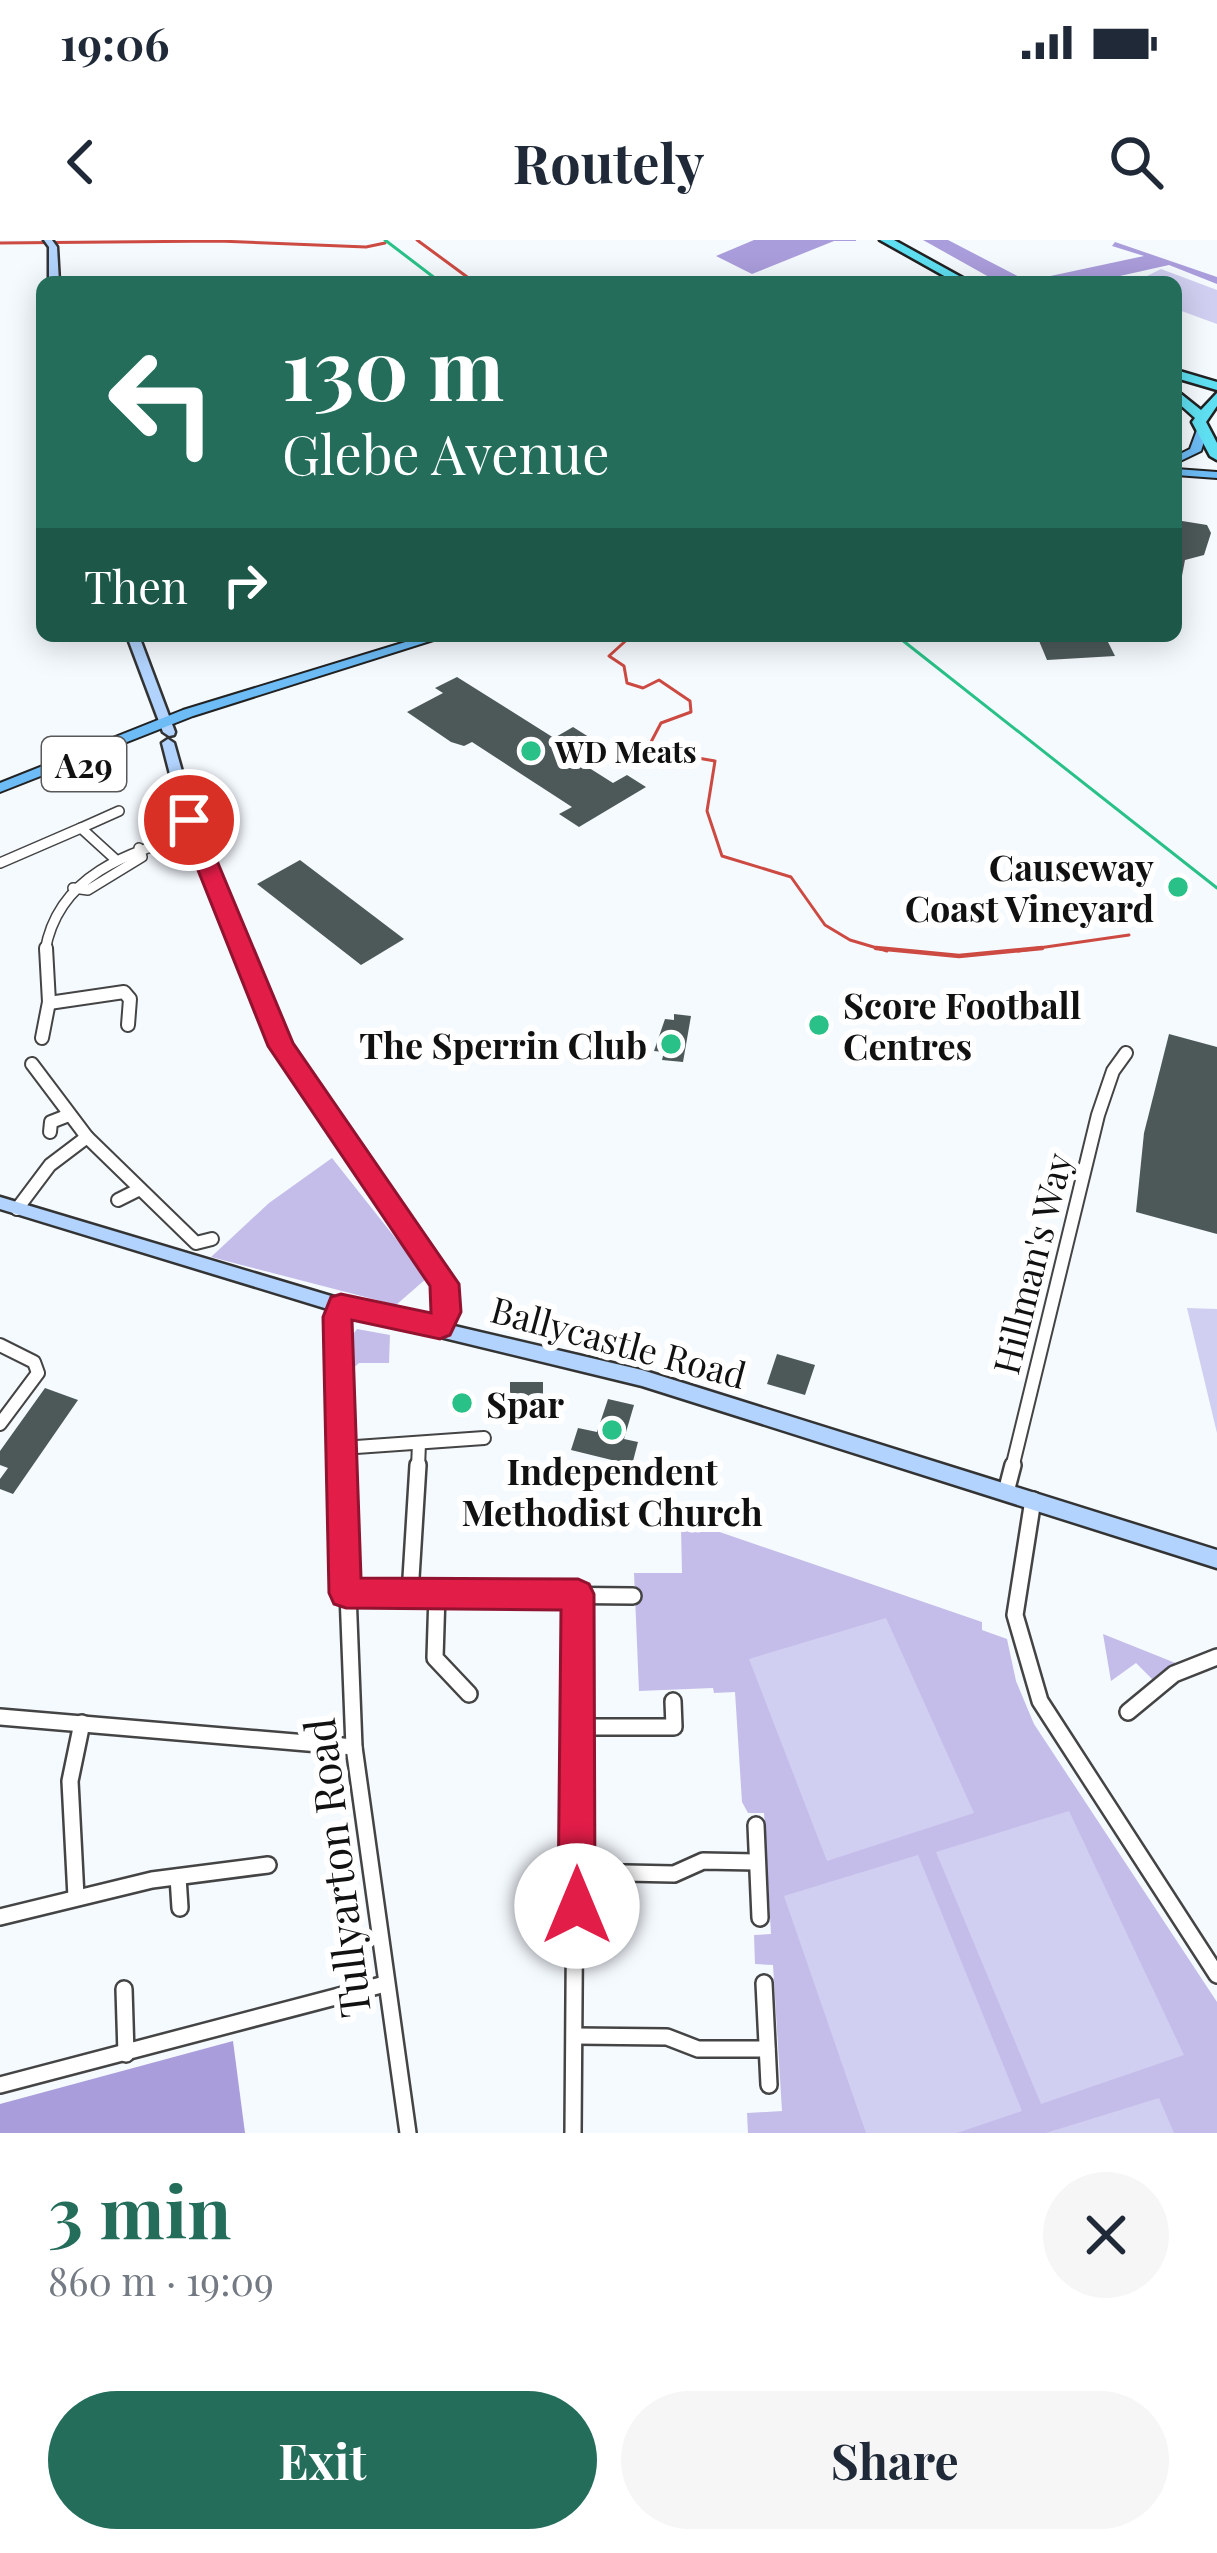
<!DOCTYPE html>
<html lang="en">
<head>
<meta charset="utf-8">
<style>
	:root { --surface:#fff; --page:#f6f6f7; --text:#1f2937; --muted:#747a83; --accent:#246d5b }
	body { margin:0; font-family:"Playfair Display",serif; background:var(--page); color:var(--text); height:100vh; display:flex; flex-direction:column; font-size:45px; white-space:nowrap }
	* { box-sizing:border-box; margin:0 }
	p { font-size:39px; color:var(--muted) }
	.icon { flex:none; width:66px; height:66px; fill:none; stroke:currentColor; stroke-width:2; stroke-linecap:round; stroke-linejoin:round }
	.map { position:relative; height:1893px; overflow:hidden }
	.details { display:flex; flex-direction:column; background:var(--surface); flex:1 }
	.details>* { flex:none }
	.hud { position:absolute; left:36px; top:36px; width:1146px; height:366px; border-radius:18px; box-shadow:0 6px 30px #0003; background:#246d5b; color:#fff; overflow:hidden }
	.pin { position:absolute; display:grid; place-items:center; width:102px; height:102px; color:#fff; margin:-51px; border:6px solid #fff; border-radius:50%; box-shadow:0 3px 12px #0007 }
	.me { position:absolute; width:132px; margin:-66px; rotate:0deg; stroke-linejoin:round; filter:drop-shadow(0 0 9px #0008) }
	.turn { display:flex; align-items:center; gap:42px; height:252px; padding:0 48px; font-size:54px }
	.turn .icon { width:156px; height:156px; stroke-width:2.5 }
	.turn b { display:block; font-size:84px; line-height:102px }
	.then { display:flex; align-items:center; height:114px; padding:0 48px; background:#0003; gap:24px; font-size:45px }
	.round { display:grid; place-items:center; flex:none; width:126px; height:126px; border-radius:63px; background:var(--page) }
	.overview { display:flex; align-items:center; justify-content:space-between; height:204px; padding:0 48px }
	h1 { font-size:72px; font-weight:700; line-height:90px; color:var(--accent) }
	.button { display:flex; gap:24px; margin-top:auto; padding:24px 48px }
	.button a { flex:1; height:138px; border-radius:72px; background:var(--accent); color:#fff; font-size:48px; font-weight:700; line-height:138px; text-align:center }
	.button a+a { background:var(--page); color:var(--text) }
	.status { display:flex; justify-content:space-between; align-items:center; height:84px; padding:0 60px; background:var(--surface); direction:ltr }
	.status svg { height:33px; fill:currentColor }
	header { display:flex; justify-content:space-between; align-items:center; height:156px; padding:0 48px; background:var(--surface); font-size:54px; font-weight:700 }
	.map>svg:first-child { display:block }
</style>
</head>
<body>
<div class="status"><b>19:06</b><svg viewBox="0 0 49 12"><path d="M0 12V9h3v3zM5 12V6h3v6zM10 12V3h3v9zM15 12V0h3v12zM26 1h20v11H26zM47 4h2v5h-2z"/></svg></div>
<header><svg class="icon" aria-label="back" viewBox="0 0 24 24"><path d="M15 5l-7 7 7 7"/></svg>Routely<svg class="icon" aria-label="search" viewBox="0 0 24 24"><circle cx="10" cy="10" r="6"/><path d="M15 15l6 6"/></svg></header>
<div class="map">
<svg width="1217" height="1893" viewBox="0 0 1217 1893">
	<rect width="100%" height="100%" fill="#f5faff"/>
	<g fill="#c4bdea">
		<path d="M332,918l95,120 -31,27 -185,-48 58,-54z"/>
		<path d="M357,1089l33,6 -1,28h-30l-10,9 -1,-31z"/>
		<path d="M681,1288h27l274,94v8l25,9 9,42 18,43 183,278v131h-469l-1,-20 35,-2 -9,-146 -18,-1 -1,-29 17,-1 -7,-121h-16l-6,-11 -7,-110 -21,1 -1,-5 -74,3 -5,-118h48z"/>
		<path d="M1103,1394l75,30 -22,19 -20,-20 -25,18z"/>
	</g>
	<g fill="#aa9ddb">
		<path d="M754,0h102v1h-22l-82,33 -36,-18z"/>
		<path d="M923,0h25l79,41 117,-25 -32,-10 3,-4 102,35v7l-48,-19 -76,17h-95z"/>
		<path d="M233,1801l12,92h-245v-29z"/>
	</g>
	<g fill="#d0cff1">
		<path d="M1161,29l56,21v34l-41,-15v-27h-41z"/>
		<path d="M1187,1068l30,1v124z"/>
		<path d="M886,1378l88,195 -147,48 -78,-202z"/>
		<path d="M1069,1571l115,244 -143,49 -105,-252z"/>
		<path d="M918,1615l104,256 -65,22h-91l-82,-237z"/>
		<path d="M1159,1858l15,35h-128z"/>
	</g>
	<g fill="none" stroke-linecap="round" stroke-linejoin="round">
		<g stroke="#cc4a41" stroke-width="3">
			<path d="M417,0l57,42"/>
			<path d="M0,3l219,-2 147,6 19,-4"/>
			<path d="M631,396l-22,20 15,10 3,17 16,5 16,-8 31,21 1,11 -30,11 -11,21 2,6 63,11 -8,50 15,45 69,21 34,48 25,15 37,11"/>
			<path d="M1018,711l111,-16"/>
		</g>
		<path stroke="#cc4a41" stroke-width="4.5" d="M876,708l83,8 83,-8"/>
	</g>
	<g fill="#4d5959">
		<path d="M1176,280l31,5 4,8 -7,22 -19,5 -4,21h-5z"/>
		<path d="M1037,396h68l10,20 -68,4z"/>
		<path d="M457,437l97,61 19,-11 27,17 -25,15 38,24 14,-8 19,12 -67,40 -20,-13 13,-7 -100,-65 -8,4 -13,-4 -44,-30 36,-19 -8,-5z"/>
		<path d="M300,620l104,79 -43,26 -104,-81z"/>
		<path d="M674,774l17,2 -8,46 -21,-2 2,-8 -10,-1 11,-32 9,1z"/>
		<path d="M1169,794l48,13v187l-81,-22 8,-79z"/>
		<path d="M777,1114l38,11 -10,30 -38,-11z"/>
		<path d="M510,1142h33v31l-33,1z"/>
		<path d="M45,1148l33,12 -65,94 -13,-5v-10l8,-11 -8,-3v-14z"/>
		<path d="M608,1159l26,6 -10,34 14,3 -6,23 -61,-15 7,-22 19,4z"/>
	</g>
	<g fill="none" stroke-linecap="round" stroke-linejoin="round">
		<defs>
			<g id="street-far2">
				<path d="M81,588l38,-17"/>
				<path d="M0,623l81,-35 34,31"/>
				<path d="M73,648l15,2 54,-33 -3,-9"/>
				<path d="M45,711c13,-76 83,-99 149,-117"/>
			</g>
			<g id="street-far1">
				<path d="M49,763l75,-11 6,7 -2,26"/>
				<path d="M42,798l7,-36 -3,-54"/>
				<path d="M32,824l55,73"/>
				<path d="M50,892l1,-10 18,-7"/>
				<path d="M118,960l22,-11"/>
				<path d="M17,969l33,-44 37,-28 109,106 16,-4"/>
				<path d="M341,1066l-4,11 6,151"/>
				<path d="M0,1105l34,17 4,11 -38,51"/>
				<path d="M342,1208l142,-10"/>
				<path d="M418,1228l1,-25"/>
				<path d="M1012,1228l86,-353 15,-44 13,-18"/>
			</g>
			<g id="street">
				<path d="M343,1225l11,282 54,386"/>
				<path d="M1006,1252l7,-27"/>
				<path d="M1033,1260l-18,115 25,86 177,274"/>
				<path d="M346,1353l287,3"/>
				<path d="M410,1354l8,-129"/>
				<path d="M437,1354l-2,64 34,36"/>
				<path d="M1128,1472l46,-38 43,-17"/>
				<path d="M0,1477l354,30"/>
				<path d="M578,1487h96l-1,-26"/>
				<path d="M756,1585l4,93"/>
				<path d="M577,1632l97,2 29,-13 54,1"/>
				<path d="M178,1637l2,31"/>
				<path d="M76,1657l-6,-116 12,-58"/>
				<path d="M0,1677l152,-37 116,-15"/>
				<path d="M764,1743l5,102"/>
				<path d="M124,1749l2,65"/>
				<path d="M576,1796l91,1 31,12h69"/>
				<path d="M0,1845l385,-101"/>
				<path d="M573,1893l4,-538"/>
			</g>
			<g id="secondary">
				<path d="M44,0h8l5,7 2,35h-10v-35z"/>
				<path d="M127,396h12l36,96 -1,3 -5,1 -6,-4z"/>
				<path d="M168,499l6,4 22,78 92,223 162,235 5,33 -5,13 192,45 575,180v18l-575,-182 -301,-73 -341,-104v-12l341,102 93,22 3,-9 -2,-27 -162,-239 -91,-225 -20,-78z"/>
			</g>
			<g id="primary">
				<path d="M1197,190l10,2 -6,19 -25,12v-7l14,-7z"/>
				<path d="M1176,229l41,3v6l-41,-3z"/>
				<path d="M425,396h21l-253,80 -193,76v-9l183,-73z"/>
			</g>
			<g id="highway">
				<path d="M880,0h14l76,42h-15z"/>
				<path d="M1176,130l41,12v8l-41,-12z"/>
				<path d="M1176,150l25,20 16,-17v13l-11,16 11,21v17l-7,-4 -18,-34 3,-4 -19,-17z"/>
			</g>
		</defs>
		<use href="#street-far2" stroke="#444" stroke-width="12"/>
		<use href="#street-far1" stroke="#444" stroke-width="16"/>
		<use href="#street" stroke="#444" stroke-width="20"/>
		<use href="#secondary" stroke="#333" stroke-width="5"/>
		<use href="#primary" stroke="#222" stroke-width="4"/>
		<use href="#highway" stroke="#222" stroke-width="5"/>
		<use href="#street-far2" stroke="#fff" stroke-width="9"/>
		<use href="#street-far1" stroke="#fff" stroke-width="12"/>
		<use href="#street" stroke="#fff" stroke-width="15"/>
		<use href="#secondary" fill="#b1d3fd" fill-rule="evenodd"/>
		<use href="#primary" fill="#6dbcf6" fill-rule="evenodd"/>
		<use href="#highway" fill="#5fe0f2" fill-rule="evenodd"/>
		<g stroke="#29c187" stroke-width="3">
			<path d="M385,0l55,42"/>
			<path d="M897,396l320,252"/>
		</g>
	</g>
	<path fill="#e11d48" stroke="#92132f" stroke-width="3" d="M189,574l11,6 93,223 166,241 2,28 -11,23 -10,4 -88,-19 9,258 217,1 11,5 5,10 1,312 -5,13 -13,5 -14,-5 -5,-13 3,-296 -215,-2 -12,-4 -5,-11 -6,-276 8,-20 10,-3 90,19 -1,-27 -162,-240 -90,-226z"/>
	<g fill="#29c187" stroke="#fff" stroke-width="4.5">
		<circle cx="531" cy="511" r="12"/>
		<circle cx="1178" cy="647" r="12"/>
		<circle cx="819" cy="785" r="12"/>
		<circle cx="671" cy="804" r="12"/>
		<circle cx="462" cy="1163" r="12"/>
		<circle cx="612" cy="1190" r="12"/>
	</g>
	<g text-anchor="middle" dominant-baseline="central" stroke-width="12" stroke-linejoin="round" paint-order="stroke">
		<g font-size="30" font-weight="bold" fill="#111" stroke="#fff" text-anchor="start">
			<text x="555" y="511">WD Meats</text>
		</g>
		<rect fill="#fff" stroke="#585858" stroke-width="3" x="42" y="497" width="84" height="54" rx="9"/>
		<g font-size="33" font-weight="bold" fill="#111">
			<text x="84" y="524">A29</text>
		</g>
		<g font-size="36" font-weight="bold" fill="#111" stroke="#fff" text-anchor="end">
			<text x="1154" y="626">Causeway<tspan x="1154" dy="41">Coast Vineyard</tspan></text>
			<text x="843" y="764" text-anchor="start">Score Football<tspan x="843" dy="41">Centres</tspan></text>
			<text x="647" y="804">The Sperrin Club</text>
			<text x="486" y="1163" text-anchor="start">Spar</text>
			<text x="612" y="1230" text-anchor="middle">Independent<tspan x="612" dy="41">Methodist Church</tspan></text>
		</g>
		<g font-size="36" fill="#111" stroke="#fff">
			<text transform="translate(1031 1023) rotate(-76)">Hillman's Way</text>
			<text transform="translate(619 1101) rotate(15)">Ballycastle Road</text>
		</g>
		<g font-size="42" fill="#111" stroke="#fff">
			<text transform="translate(336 1628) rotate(-97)">Tullyarton Road</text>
		</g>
	</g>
</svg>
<div class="pin" style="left:189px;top:580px;background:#d93025"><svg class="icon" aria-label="arrive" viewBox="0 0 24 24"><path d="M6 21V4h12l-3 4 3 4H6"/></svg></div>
<svg class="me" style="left:577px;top:1666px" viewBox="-20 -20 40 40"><circle r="19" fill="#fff"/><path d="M0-13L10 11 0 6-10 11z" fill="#e11d48"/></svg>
<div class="hud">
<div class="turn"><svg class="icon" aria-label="left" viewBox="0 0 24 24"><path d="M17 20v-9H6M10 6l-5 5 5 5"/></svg><div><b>130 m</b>Glebe Avenue</div></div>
<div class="then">Then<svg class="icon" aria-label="right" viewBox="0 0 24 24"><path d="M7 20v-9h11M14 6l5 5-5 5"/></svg></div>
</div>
</div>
<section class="details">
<div class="overview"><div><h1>3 min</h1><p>860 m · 19:09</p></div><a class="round"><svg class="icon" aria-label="close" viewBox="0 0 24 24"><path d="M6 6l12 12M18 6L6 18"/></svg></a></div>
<div class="button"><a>Exit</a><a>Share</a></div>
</section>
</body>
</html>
